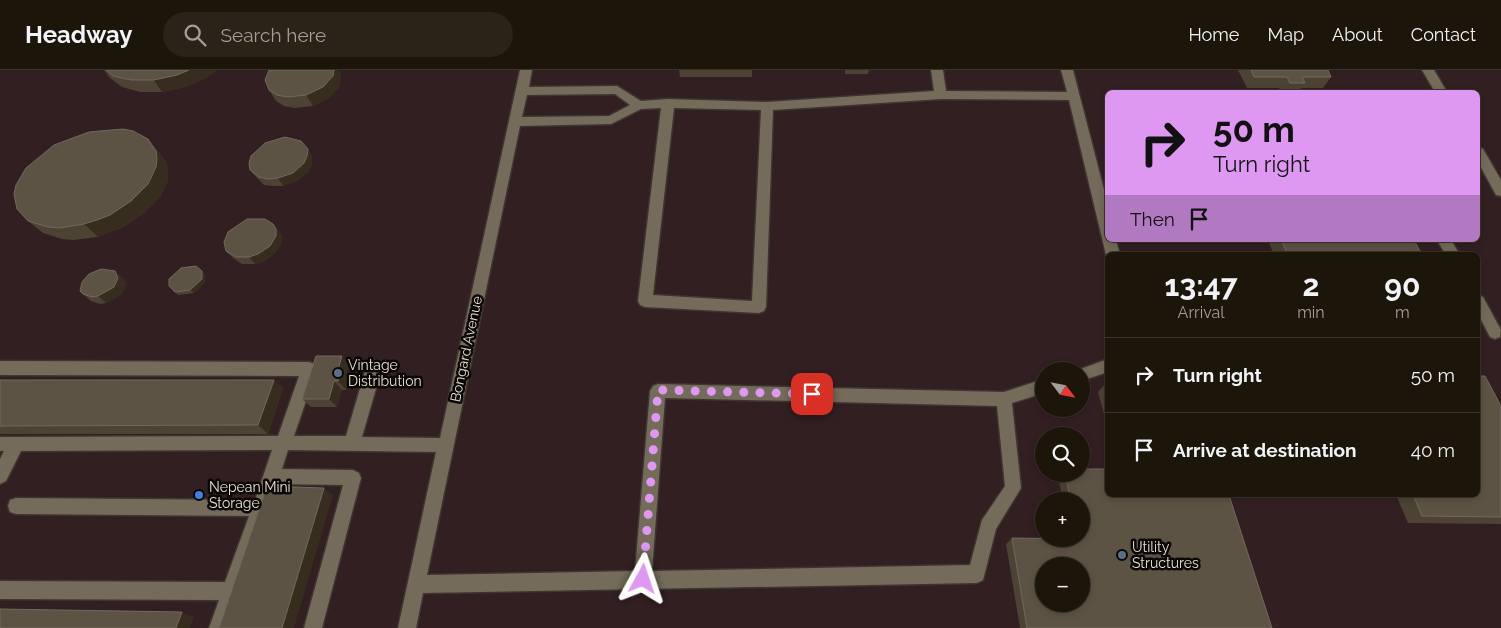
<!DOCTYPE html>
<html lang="en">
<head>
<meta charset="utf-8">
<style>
	:root { --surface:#1c160a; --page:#292318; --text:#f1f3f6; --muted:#a09f9c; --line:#3a352b }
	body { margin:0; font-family:Raleway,sans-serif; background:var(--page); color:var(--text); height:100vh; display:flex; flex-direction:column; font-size:19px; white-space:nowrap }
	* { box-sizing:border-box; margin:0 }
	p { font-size:16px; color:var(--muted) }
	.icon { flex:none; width:28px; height:28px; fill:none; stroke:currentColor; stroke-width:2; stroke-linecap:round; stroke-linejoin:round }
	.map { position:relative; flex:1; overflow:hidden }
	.drawer { position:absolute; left:1105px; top:182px; width:375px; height:245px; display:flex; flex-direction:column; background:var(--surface); border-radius:8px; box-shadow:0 2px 8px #0003,0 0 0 1px var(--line) }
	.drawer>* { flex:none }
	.guide { position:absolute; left:1105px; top:20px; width:375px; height:152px; border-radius:8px; box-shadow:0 2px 8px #0003,0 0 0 1px var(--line); background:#de98f2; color:#111; overflow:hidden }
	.needle { width:32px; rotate:122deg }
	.fabs { position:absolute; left:1035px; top:292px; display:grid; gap:10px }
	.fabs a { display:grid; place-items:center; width:55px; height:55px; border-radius:50%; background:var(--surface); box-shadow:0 2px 8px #0003,0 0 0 1px var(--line); font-size:25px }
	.pin { position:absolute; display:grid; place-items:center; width:42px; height:42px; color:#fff; margin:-21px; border-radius:10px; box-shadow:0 2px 8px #0006 }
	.me { position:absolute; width:55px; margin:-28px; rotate:5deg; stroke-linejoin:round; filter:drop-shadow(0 0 4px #0008) }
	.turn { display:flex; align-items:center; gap:18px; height:105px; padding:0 25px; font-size:22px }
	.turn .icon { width:65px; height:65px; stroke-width:2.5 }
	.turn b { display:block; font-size:35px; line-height:42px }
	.then { display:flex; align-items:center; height:48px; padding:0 25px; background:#0003; gap:10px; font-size:19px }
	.eta { display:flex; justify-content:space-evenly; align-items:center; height:85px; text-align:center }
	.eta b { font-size:30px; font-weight:700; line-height:35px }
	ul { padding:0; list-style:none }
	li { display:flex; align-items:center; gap:15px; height:75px; padding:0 25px; border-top:1px solid var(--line) }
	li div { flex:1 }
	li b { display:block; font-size:19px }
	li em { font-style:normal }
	header { display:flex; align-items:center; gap:30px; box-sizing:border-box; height:70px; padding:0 25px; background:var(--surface); border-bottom:1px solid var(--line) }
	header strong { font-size:24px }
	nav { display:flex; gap:28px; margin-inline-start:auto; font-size:18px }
	.search { width:350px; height:45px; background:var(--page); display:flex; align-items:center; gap:12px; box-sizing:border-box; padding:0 18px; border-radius:28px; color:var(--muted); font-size:19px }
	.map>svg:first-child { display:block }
</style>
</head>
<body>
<header>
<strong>Headway</strong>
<div class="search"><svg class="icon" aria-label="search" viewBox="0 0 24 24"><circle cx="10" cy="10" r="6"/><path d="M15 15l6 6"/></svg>Search here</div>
<nav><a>Home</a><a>Map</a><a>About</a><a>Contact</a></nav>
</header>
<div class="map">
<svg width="1501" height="558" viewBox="0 0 1501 558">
	<rect width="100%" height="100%" fill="#251d0e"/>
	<path fill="#321f21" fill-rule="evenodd" d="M0,0h1501v558h-1501zM1108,22h370v148h-370zM1108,185h370v240h-370zM1044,301h37v38h-37zM1044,366h37v38h-37zM1044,431h37v38h-37zM1044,496h37v38h-37z"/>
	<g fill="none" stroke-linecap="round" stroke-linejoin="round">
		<defs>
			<g id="minor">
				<path d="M520,0h12l-3,17 88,-1 24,15 27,-2 99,3 167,-11 -3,-21h12l3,21 121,1 -6,-22h12l35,135v35h8l4,15h-12v3l-2,-3 -37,-155 -128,-1 -168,11 -7,197 -2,4 -5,2 -114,-6 -5,-2 -2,-4 23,-193 -20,1 -30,15 -91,2 -93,449 208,-4 15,-180 3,-5 5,-2 346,8 40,-13v14l-32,10 9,85 -25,41 -13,51 -6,3 -554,10 -7,35h-18l38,-176 -148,-2 -6,19 71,1 6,3 2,5 -39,150h-18l39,-143 -66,-1 -50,144h-18l10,-28 -219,-1v-18l225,1 24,-66 -233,-2 -6,-2 -2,-6 2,-6 6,-2 239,2 17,-50 -251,1 -15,30 -6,3v-25l4,-8h-4v-14l278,-1 21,-60 -299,-1v-14l309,1 5,2 3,5 -23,67h52l20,-68 3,-5 5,-2 5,2 3,5 -20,69 78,1zM615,24l15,11 -21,11 -87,1 5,-22zM674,38l87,2 -9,191 -99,-6zM665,328l332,8 8,80 -23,34 -12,45 -318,6z"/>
				<path d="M1422,0h12l13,22h-12z"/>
				<path d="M1478,77l5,2 18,31v16l-5,-1 -18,-33z"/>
				<path d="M1437,170h14l9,15h-14z"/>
				<path d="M1478,225l5,2 18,33 -1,7 -5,2 -5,-2 -12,-23z"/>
				<path d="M1108,289v13l-27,9v-10h-6z"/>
			</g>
		</defs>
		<use href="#minor" stroke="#3d362f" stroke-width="3"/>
		<use href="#minor" fill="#746b5a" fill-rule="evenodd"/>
	</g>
	<g fill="#4c4334">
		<path d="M104,0h113l-10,7 -22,10 -23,5h-22l-18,-5 -12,-9z"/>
		<path d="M269,0h69l3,5 -2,12 -10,11 -16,8 -19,2 -10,-2 -8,-5 -7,-11z"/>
		<path d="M679,0h73v7h-72z"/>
		<path d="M845,0h24l-1,4h-23z"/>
		<path d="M1238,0h90l3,7 -8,11h-22l-3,4h-17l-2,-4h-32z"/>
		<path d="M308,79l4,8v7l-3,7 -11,9 -15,6h-10l-9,-1 -8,-8 -6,-7z"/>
		<path d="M159,82l8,12 1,8v8l-8,17 -16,16 -21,14 -25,10 -25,3 -11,-1 -19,-6 -15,-12z"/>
		<path d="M279,161l3,5v7l-7,10 -11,8 -9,3h-13l-9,-6 -7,-7z"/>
		<path d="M1268,170h146l8,15h-148z"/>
		<path d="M202,201l3,4v7l-11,11 -16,2 -9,-9z"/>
		<path d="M123,208l3,7 -4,9 -16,9 -6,1 -9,-3 -8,-7z"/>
		<path d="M349,295l-4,13 3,3 -2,9h-4l-5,17h-26l-9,-8z"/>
		<path d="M0,310h274l9,8 -15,46h-268z"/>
		<path d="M1105,314h3v45l-10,-37z"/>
		<path d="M1501,336v118l-93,-1 -12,-28h82z"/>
		<path d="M1060,404h21l191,154h-252l-14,-84 6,-6 69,1v-38h-18l-5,-25z"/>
	</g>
	<g fill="#362d1e">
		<path d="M189,0h28l-10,7 -22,10 -23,5 -8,-12z"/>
		<path d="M334,0h4l3,5 -2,12 -10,11 -16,8 -7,-11z"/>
		<path d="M148,69l11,13 8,12 1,8v8l-8,17 -16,16 -21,14 -25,10 -14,-13z"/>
		<path d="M308,79l4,8v7l-3,7 -11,9 -15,6 -5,-8z"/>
		<path d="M273,154l6,7 3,5v7l-7,10 -11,8 -9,3 -6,-7z"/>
		<path d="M115,201l8,7 3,7 -4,9 -16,9 -8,-7z"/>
		<path d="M202,201l3,4v7l-11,11 -4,-3z"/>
		<path d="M342,286l7,9 -4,13 3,3 -2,9 -8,-9 -1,-8z"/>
		<path d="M274,310l9,8 -15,46 -10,-9z"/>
		<path d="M334,311l8,9 -5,17 -8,-8z"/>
		<path d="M324,418l9,7 -39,133h-12z"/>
		<path d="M182,542l12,5 -4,11h-14z"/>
	</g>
	<g fill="#5d5345" stroke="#72695c" fill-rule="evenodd">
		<path d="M106,0h83l-12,5 -23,5h-23l-18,-4z"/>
		<path d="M269,0h65l-1,6 -10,11 -17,8 -18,2 -11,-2 -8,-5 -4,-10z"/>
		<path d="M1251,0h77l3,7h-29l3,6h-15l-3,-6h-33z"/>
		<path d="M123,59l10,2 15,8 8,12 1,8 -1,8 -8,17 -17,17 -21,14 -13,5 -13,4 -25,4 -11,-1 -20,-6 -11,-12 -3,-15 2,-9 10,-17 28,-23 35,-13z"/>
		<path d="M285,67l16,4 7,8 -1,7 -3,7 -11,10 -15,5 -10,1 -9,-2 -9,-7 -1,-7 2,-7 14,-13z"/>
		<path d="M247,149h18l8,5 3,5v7l-6,10 -12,8 -9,3h-13l-10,-6 -2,-9 4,-10z"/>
		<path d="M1281,170h133l8,15h-134z"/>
		<path d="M196,196l6,5v8l-12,11 -15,2 -6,-6v-7l12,-11z"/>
		<path d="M101,199l14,2 3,7 -4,9 -16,9 -6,1 -9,-3 -3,-3 2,-9 7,-8z"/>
		<path d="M316,286h26l-5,17 3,-1 -2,9h-4l-5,18h-27z"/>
		<path d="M1478,306h7l16,30v111l-79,-1 -9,-21h65z"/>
		<path d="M0,310h274l-16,45 -258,1z"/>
		<path d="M1105,314h3v9z"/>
		<path d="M1081,399h27v26h121l43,133h-245l-15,-90 69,1v-38h-10l-6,-27h16zM1044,496h37v38h-37z"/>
		<path d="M267,416l57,2 -42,140h-63z"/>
		<path d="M0,539l182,3 -6,16h-176z"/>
	</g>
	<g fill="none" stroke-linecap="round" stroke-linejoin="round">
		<path stroke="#de98f2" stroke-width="9" stroke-dasharray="0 16.2" d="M643,509l15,-189 154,4"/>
	</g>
	<g fill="#5c6f8a" stroke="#0b0803" stroke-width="2">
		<circle cx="338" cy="303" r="5"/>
		<circle cx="1122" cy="485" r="5"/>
	</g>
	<circle fill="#3f7fe0" stroke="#0b0803" stroke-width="2" cx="199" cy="425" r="5"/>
	<g text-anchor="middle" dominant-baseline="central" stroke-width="5" stroke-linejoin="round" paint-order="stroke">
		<g font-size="14" fill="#e4ded5" stroke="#0b0803">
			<text transform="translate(466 279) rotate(-78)">Bongard Avenue</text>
		</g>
		<g font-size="14" fill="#e4ded5" stroke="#0b0803" text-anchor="start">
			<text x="348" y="295">Vintage<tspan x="348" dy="16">Distribution</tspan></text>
			<text x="209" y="417">Nepean Mini<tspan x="209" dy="16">Storage</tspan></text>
			<text x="1132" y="477">Utility<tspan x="1132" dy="16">Structures</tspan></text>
		</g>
	</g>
</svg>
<div class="fabs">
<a><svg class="needle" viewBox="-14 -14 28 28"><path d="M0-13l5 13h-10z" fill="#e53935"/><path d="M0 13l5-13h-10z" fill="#a09f9c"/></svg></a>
<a><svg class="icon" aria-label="search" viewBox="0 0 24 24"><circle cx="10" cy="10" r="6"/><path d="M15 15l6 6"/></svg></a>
<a>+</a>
<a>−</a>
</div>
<div class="pin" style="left:812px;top:324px;background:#d93025"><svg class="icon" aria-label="arrive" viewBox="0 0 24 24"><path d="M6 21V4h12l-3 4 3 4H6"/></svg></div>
<svg class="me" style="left:643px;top:509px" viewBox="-20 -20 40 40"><path d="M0-17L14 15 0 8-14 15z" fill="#de98f2" stroke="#fff" stroke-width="4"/></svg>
<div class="guide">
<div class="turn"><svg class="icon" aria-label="right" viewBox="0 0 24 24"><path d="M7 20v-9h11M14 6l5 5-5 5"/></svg><div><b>50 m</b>Turn right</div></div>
<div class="then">Then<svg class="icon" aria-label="arrive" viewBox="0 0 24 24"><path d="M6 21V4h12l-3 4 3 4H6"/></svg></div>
</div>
<section class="drawer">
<div class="eta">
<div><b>13:47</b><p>Arrival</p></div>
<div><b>2</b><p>min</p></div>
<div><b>90</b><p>m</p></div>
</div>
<ul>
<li><svg class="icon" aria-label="right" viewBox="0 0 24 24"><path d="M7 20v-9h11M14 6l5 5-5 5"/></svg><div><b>Turn right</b></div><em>50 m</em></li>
<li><svg class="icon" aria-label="arrive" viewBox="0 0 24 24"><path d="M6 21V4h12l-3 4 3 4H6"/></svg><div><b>Arrive at destination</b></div><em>40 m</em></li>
</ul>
</section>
</div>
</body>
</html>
